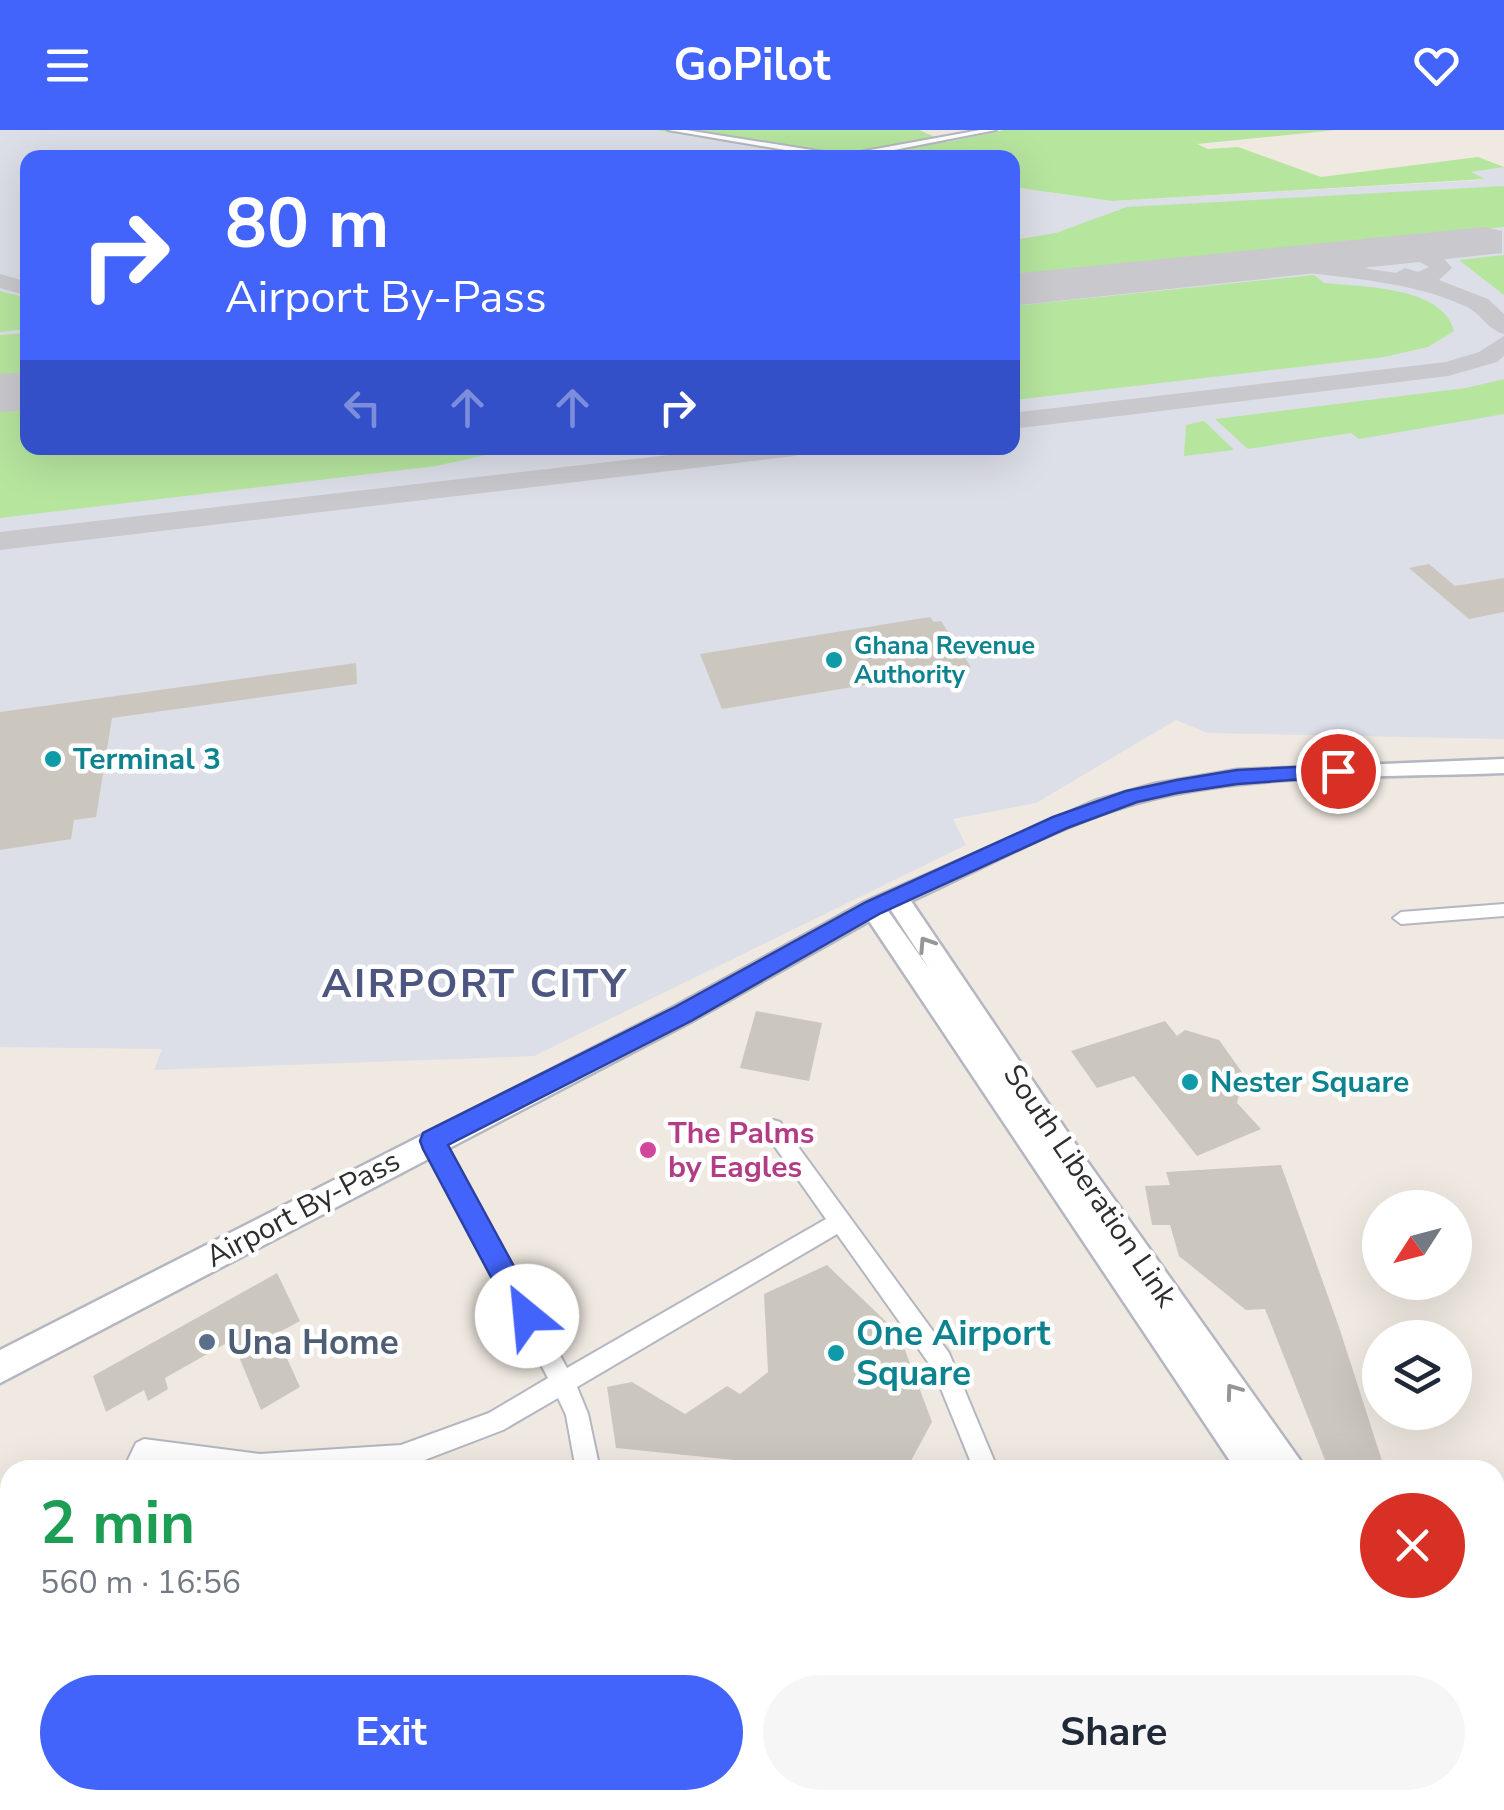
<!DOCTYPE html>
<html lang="en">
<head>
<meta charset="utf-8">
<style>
	:root { --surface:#fff; --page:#f6f6f7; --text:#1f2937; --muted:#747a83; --accent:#4264fb }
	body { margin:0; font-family:"Nunito Sans",sans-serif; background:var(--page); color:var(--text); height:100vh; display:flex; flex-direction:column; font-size:38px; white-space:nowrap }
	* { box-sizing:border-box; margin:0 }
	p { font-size:32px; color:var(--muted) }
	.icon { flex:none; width:55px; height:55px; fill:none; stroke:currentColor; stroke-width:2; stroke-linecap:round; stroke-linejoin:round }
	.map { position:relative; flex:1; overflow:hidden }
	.panel { position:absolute; left:0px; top:1330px; width:1505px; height:350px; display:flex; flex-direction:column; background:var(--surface); border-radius:30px 30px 0 0; box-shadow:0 10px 40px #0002 }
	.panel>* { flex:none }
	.hud { position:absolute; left:20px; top:20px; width:1000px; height:305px; border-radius:20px; box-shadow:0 10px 40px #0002; background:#4264fb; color:#fff; overflow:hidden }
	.needle { width:65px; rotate:234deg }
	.buttons { position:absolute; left:1362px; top:1060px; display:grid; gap:20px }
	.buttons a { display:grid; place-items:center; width:110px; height:110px; border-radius:50%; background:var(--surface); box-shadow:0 10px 40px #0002; font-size:50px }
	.pin { position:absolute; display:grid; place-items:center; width:85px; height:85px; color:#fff; margin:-42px; border:5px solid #fff; border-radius:50%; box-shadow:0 2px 10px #0007 }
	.me { position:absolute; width:110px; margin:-55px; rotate:332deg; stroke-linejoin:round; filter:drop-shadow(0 0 8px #0008) }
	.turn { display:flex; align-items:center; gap:35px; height:210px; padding:0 40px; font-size:45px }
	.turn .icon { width:130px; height:130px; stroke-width:2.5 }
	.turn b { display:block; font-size:70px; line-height:85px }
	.lanes { display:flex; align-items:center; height:95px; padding:0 40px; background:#0003; justify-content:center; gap:50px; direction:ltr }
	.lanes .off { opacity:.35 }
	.round { display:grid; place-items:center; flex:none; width:105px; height:105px; border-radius:52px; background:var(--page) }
	.overview { display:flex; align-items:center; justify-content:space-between; height:170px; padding:0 40px }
	h1 { font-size:60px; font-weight:700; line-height:75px; color:#1e9e55 }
	.button { display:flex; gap:20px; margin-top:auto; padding:20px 40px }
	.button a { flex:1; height:115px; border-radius:60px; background:var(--accent); color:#fff; font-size:40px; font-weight:700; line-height:115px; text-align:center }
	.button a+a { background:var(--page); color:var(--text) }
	header { display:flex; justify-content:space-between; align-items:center; height:130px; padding:0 40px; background:var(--accent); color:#fff; font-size:45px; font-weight:700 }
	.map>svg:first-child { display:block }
</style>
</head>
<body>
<header><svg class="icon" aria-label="menu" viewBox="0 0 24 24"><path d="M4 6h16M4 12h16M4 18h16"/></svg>GoPilot<svg class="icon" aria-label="heart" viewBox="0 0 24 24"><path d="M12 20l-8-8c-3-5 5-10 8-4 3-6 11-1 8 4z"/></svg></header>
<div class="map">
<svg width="1504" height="1680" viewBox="0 0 1504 1680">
	<rect width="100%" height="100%" fill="#efe9e1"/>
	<path fill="#dcdee8" d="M0,0h655l163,27 -790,1v290h984l1,-261 99,14 370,-21 -13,-8 35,-5v572l-297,-6 -31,-13 -140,83 -83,16 13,26 -432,211 -380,14 8,-21 -162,-2z"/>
	<g fill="#b6e59e">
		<path d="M655,0h264l28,12 57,-12h332l-139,14 11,5 30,-2 83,30 157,-20 26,10 -33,5 14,7 -373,22 -99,-14 -1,-29 -194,-1z"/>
		<path d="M1504,56v41l-491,48v-35l43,-7 71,-26z"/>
		<path d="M1504,125v40l-45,-35z"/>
		<path d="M1314,145l10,8c37,4 119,3 130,48l-26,16 -44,10 -371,43v-94z"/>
		<path d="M0,161l27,7v31l-27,3z"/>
		<path d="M27,203v40l-27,3v-41z"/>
		<path d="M1504,249v35l-145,25 -8,-6 -103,16 -33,-30 251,-31z"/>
		<path d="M27,278l1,40h490l-82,18 -436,52v-107z"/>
		<path d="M1204,291l30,29 -50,6 2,-31z"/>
	</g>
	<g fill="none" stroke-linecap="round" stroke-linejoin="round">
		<g fill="#c9c8cc" fill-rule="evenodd">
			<path d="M1389,107c25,4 47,9 63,31l-13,12 49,19 16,15v20c-16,-4 -23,-20 -37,-27 -49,-23 -106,-28 -159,-34 -21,-2 -72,7 -84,-5 18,-16 49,-4 71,-9 31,-8 59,-23 94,-22zM1364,120l36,1 29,16 -11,5 -13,-4 -9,5 -72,-11z"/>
			<path d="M0,144l28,8v14l-28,-8z"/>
			<path d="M1504,206v20l-7,6 -49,14 -436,53v-16l434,-51 33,-10z"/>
			<path d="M730,318h78l-13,8 -795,94v-18z"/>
		</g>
		<g fill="#c9c8cc" fill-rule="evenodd">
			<path d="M1484,97l18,4v22l-490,53v-32z"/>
			<path d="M28,242v38l-28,2v-38z"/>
		</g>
	</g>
	<g fill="#cbc7bf">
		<path d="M1429,434l26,22 49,-8v34l-35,7 -60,-51z"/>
		<path d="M930,487l4,5 7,-1 30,46 -249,42 -22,-55z"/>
		<path d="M356,533l1,21 -245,34 -16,99 -22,3 -3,19 -71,11v-138z"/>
		<path d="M756,881l66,12 -13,58 -69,-13z"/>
		<path d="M1165,891l12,15 8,-6 34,10 25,35 -7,28 24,26 -64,27 -63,-80 -37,12 -26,-37z"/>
		<path d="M1281,1035l58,162 46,143h-56l-64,-161 -19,1 -67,-54 -9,-31h-18l-7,-39 25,-1 -4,-13z"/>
		<path d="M827,1135l72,69 33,88 -26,48h-72l-218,-22 -9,-61 25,-5 53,32 42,-28 13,8 28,-22 -4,-78z"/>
		<path d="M277,1143l23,48 -24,13 24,53 -39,23 -29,-70 -67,38 3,11 -20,12 -4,-11 -38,22 -13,-36z"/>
	</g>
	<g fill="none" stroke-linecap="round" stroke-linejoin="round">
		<defs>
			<g id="street">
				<path d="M668,0h18l157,25 137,-25h16l-143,28h-21z"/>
				<path d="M1504,774v12l-103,8 -8,-6 8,-6z"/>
				<path d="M773,990l7,2 169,231 49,117h-24l-41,-101 -96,-135 -260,153 11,27 12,56h-24l-10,-55 -8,-17 -55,32 -102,39 -201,1 -50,-6 -3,6h-24l13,-27 8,-4 116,15 141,-9 88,-32 59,-35 -123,-231 -3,-6 3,-6 7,-3 7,3 128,233 259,-149 -60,-85 -3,-6 3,-6z"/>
				<path d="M10,1604v45l-10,5v-45z"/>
				<path d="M532,1670h28l-2,10h-28z"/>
				<path d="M938,1670h31l-4,10h-31z"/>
			</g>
			<g id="secondary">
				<path d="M1504,629v14c-115,5 -236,-1 -348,25 -83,19 -168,68 -245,103l178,263 218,306h-71l-367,-549 -177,100 -692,362v-33l674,-343 191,-105 230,-101 60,-17 82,-14zM891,780l39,60 -42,-59z"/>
				<path d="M1495,1599l9,3v47l-9,-3z"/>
			</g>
			<g id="highway">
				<path d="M1504,1548v48l-9,4v-48z"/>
				<path d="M1504,1623v57h-35l4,-10h22v-43z"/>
				<path d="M1316,1670h60l-4,10h-60z"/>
				<path d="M1391,1670h56l-4,10h-56z"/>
			</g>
		</defs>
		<use href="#street" stroke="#b4b7c1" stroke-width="4"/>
		<use href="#secondary" stroke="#b4b7c1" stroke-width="5"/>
		<use href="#highway" stroke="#c9c9c9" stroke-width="5"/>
		<use href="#street" fill="#fff" fill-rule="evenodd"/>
		<use href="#secondary" fill="#fff" fill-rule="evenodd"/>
		<use href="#highway" fill="#ffa35c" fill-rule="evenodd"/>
	</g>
	<defs><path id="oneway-chevron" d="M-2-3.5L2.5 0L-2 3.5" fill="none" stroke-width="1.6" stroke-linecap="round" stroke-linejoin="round" transform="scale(2.5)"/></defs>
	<g stroke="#969696">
		<use href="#oneway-chevron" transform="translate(926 814) rotate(-123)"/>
		<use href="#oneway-chevron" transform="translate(1233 1261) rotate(-126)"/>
	</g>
	<path fill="#4264fb" stroke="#2b41a3" stroke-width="2.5" d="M1338,635l10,6 -3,5 -108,8 -60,9 -40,9 -70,26 -186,85 -190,108 -243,124 93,171 -4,10 -10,4 -10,-4 -94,-177 -3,-8 3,-8 252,-126 191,-105 187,-85 73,-26 51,-11 60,-10z"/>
	<g fill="#0f9aa8" stroke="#fff" stroke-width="4">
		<circle cx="834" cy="530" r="10"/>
		<circle cx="53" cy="629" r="10"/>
		<circle cx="1190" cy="952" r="10"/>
		<circle cx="836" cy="1223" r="10"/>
	</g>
	<circle fill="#d1479c" stroke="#fff" stroke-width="4" cx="648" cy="1020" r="10"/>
	<circle fill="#5c6f8a" stroke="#fff" stroke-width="4" cx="207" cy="1212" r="10"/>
	<g text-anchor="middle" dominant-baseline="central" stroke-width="9" stroke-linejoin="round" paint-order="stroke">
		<g font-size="25" font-weight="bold" fill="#0d838f" stroke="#fff" text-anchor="start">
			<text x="854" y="516">Ghana Revenue<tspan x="854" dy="29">Authority</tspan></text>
		</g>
		<g font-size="30" font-weight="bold" fill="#0d838f" stroke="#fff" text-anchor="start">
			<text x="73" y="629">Terminal 3</text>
			<text x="1210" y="952">Nester Square</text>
		</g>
		<g font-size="30" font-weight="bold" fill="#b23c85" stroke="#fff" text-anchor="start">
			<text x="668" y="1003">The Palms<tspan x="668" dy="34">by Eagles</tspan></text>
		</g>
		<g font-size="30" fill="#2e2e2e" stroke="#fff">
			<text transform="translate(1090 1056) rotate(56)">South Liberation Link</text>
			<text transform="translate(303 1079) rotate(-28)">Airport By-Pass</text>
		</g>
		<g font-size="35" font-weight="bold" fill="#0d838f" stroke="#fff" text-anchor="start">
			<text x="856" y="1203">One Airport<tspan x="856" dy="40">Square</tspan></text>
		</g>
		<g font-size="35" font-weight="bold" fill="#4e5e75" stroke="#fff" text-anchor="start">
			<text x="227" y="1212">Una Home</text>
		</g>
		<g font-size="40" font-weight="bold" letter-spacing="2.5" fill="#4d5680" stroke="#fff">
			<text x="475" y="854">AIRPORT CITY</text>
		</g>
	</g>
</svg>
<div class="buttons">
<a><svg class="needle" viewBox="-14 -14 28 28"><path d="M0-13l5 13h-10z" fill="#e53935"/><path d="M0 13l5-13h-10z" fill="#747a83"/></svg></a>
<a><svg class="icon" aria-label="layers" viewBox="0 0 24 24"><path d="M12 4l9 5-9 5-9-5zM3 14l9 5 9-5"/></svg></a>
</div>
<div class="pin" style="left:1338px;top:641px;background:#d93025"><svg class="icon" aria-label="arrive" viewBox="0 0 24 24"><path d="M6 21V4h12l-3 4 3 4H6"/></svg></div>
<svg class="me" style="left:527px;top:1186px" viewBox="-20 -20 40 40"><circle r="19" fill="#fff"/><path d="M0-13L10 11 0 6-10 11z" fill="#4264fb"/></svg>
<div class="hud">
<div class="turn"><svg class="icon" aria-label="right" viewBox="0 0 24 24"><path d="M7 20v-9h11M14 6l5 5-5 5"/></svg><div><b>80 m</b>Airport By-Pass</div></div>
<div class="lanes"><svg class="icon off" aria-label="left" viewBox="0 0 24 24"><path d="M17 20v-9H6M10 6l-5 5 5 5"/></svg><svg class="icon off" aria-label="ahead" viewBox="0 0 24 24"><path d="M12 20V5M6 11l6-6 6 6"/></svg><svg class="icon off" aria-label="ahead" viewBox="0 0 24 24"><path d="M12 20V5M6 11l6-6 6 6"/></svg><svg class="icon" aria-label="right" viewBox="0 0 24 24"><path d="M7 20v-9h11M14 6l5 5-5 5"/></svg></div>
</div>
<section class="panel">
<div class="overview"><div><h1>2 min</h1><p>560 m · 16:56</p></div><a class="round" style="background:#d93025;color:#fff"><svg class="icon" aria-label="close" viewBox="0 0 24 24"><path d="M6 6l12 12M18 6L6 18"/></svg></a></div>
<div class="button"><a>Exit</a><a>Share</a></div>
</section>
</div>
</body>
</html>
